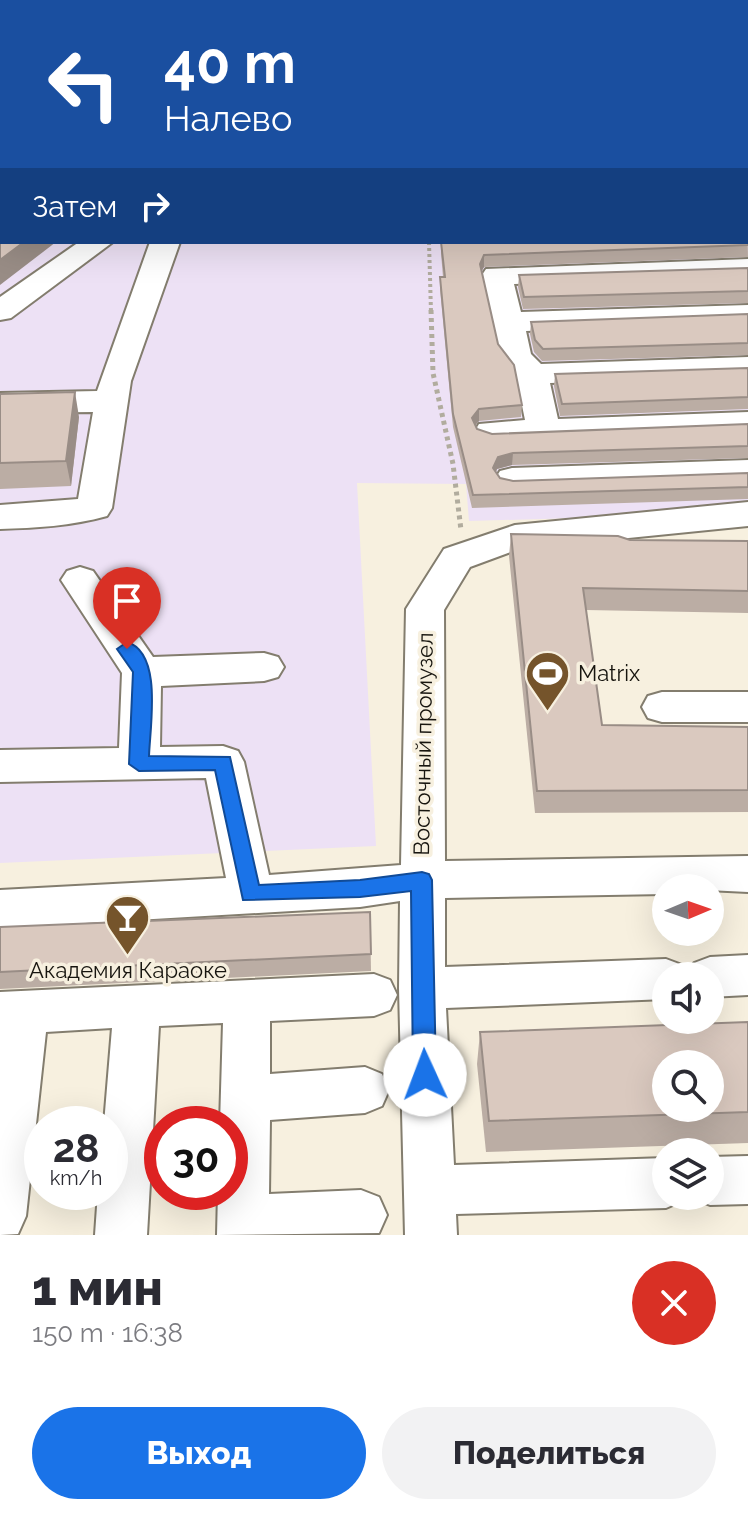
<!DOCTYPE html>
<html lang="ru">
<head>
<meta charset="utf-8">
<style>
	:root { --surface:#fff; --page:#f2f2f3; --text:#2b2b33; --muted:#7c7c81; --accent:#1a73e8 }
	body { margin:0; font-family:Raleway,sans-serif; background:var(--page); color:var(--text); height:100vh; display:flex; flex-direction:column; font-size:30px; white-space:nowrap }
	* { box-sizing:border-box; margin:0 }
	p { font-size:26px; color:var(--muted) }
	.icon { flex:none; width:44px; height:44px; fill:none; stroke:currentColor; stroke-width:2; stroke-linecap:round; stroke-linejoin:round }
	.map { position:relative; height:1235px; overflow:hidden }
	.side { display:flex; flex-direction:column; background:var(--surface); flex:1 }
	.side>* { flex:none }
	.top-card { position:absolute; left:0px; top:0px; width:748px; height:244px; box-shadow:0 8px 32px #0002; background:#1a4fa0; color:#fff; overflow:hidden }
	.needle { width:52px; rotate:88deg }
	.buttons { position:absolute; left:652px; top:874px; display:grid; gap:16px }
	.buttons a { display:grid; place-items:center; width:72px; height:72px; border-radius:50%; background:var(--surface); box-shadow:0 8px 32px #0002; font-size:40px }
	.speed { position:absolute; left:24px; top:1106px; display:flex; gap:16px; font-size:40px; font-weight:700; text-align:center }
	.speed>* { display:grid; place-content:center; width:104px; height:104px; border-radius:50%; background:var(--surface); box-shadow:0 8px 32px #0002; line-height:1 }
	.speed small { font-size:20px; font-weight:400 }
	.speed .limit { border:12px solid #d22; background:#fff; color:#111 }
	.pin { position:absolute; display:grid; place-items:center; width:68px; height:68px; color:#fff; margin:-82px -34px; border-radius:50% 50% 50% 0; rotate:-45deg; box-shadow:0 0 8px #0007 }
	.pin .icon { rotate:45deg }
	.me { position:absolute; width:88px; margin:-44px; rotate:358deg; stroke-linejoin:round; filter:drop-shadow(0 0 6px #0008) }
	.turn { display:flex; align-items:center; gap:28px; height:168px; padding:0 32px; font-size:36px }
	.turn .icon { width:104px; height:104px; stroke-width:2.5 }
	.turn b { display:block; font-size:56px; line-height:68px }
	.then { display:flex; align-items:center; height:76px; padding:0 32px; background:#0003; gap:16px; font-size:30px }
	.round { display:grid; place-items:center; flex:none; width:84px; height:84px; border-radius:42px; background:var(--page) }
	.headline { display:flex; align-items:center; justify-content:space-between; height:136px; padding:0 32px }
	h1 { font-size:48px; font-weight:800; line-height:60px }
	.primary-button { display:flex; gap:16px; margin-top:auto; padding:16px 32px }
	.primary-button a { flex:1; height:92px; border-radius:48px; background:var(--accent); color:#fff; font-size:32px; font-weight:800; line-height:92px; text-align:center }
	.primary-button a+a { background:var(--page); color:var(--text) }
	.map>svg:first-child { display:block }
</style>
</head>
<body>
<div class="map">
<svg width="748" height="1235" viewBox="0 0 748 1235">
	<rect width="100%" height="100%" fill="#f7f0df"/>
	<path fill="#ede1f5" d="M0,87l2,155h448l2,12 296,-7v266l-279,8 -3,-37 -109,-1 19,363 -376,17z"/>
	<g fill="none" stroke-linecap="round" stroke-linejoin="round">
		<defs>
			<g id="minor">
				<path d="M47,0h26l-27,2z"/>
				<rect x="561" y="0" width="24" height="2"/>
				<path d="M608,0h24l1,2h-24z"/>
				<rect x="746" y="7" width="2" height="14"/>
				<path d="M746,89l2,1v20l-2,-1z"/>
				<rect x="746" y="144" width="2" height="16"/>
				<path d="M79,242h34l-102,76 -11,2v-23z"/>
				<path d="M150,242h30l-49,139 -19,127 -5,8c-36,10 -71,12 -107,13v-24l78,-6 15,-87 -93,1v-20l97,-2z"/>
				<path d="M748,259v18l-234,7 7,28 227,-7v18l-222,8 5,23 10,10 207,-7v20l-198,6 8,36 190,-7v22l-257,9 -12,-3 -5,-8 5,-8 46,-4 -9,-44 -16,-20 -18,-81 4,-6z"/>
				<path d="M748,460v22l-236,8 -12,-3 -5,-8 5,-8 12,-3z"/>
				<path d="M748,502v24l-229,23 -49,18 -26,43 1,251 303,-5v36l-82,-4v6l-221,4v69l221,-8 16,6 6,11 6,-13 16,-6 38,-2v40l-38,2v-21h-44v23l-220,9 8,157 212,-7v38h20l-2,4 -18,8 -210,6 1,21h-52l-6,-247 1,-87 -40,6 -360,21v-38l226,-12 -20,-100 -206,4v-32l119,-2 3,-75 -61,-93 6,-9 13,-4 13,4 60,86 111,-4 14,4 6,10 -6,10 -14,4 -103,5 -1,61 63,-1 15,5 6,11 25,113 132,-10 5,-256 38,-60 71,-24z"/>
				<path d="M662,692h86v30h-86l-14,-4 -6,-11 6,-11z"/>
				<path d="M374,974l16,6 7,15 -7,15 -16,6 -104,5v53l95,-7 17,7 7,16 -7,16 -17,7 -95,7 -1,74 92,-4 18,7 8,18 -8,18 -162,2 1,-43h12v-68h-10l3,-101 -64,3 -12,209h-52l3,-43h12v-68h-6l8,-96 -66,4 -20,184 -8,18 -18,1v-243z"/>
				<path d="M748,1156v48l-38,1 -18,-7 18,-2v-39z"/>
			</g>
		</defs>
		<use href="#minor" stroke="#837d6e" stroke-width="4"/>
		<path stroke="#b1ac9e" stroke-width="4" stroke-dasharray="3 3" stroke-linecap="butt" d="M429,242l2,70"/>
		<path stroke="#b1ac9e" stroke-width="5" stroke-dasharray="4 4" stroke-linecap="butt" d="M431,310l2,63 20,91 8,66"/>
		<use href="#minor" fill="#fff" fill-rule="evenodd"/>
	</g>
	<g fill="#bbada4">
		<path d="M104,0h148l7,2h-154z"/>
		<path d="M641,0h68l1,2h-68z"/>
		<path d="M731,0h17v4l-2,2v-4h-15z"/>
		<path d="M748,162v50h-1l1,45 -264,10 -3,4 17,73 24,61 -1,12 -42,4 -4,4 2,4 15,5 256,-10v34l-236,7 -15,4 -1,3 4,6 13,3 235,-8v26l-276,9 -19,-81 -13,-138v-12h3l-2,-24v-11h305z"/>
		<path d="M748,268v35l-225,6 -5,-22 1,-12z"/>
		<path d="M748,314v41l-206,6 -8,-9 -4,-18 1,-12z"/>
		<path d="M748,368v41l-188,7 -6,-30 1,-12z"/>
		<path d="M0,394l79,23 -8,69 -71,3z"/>
		<path d="M511,534l119,6 118,1v72l-162,-3 16,115 146,2v85l-213,1 -26,-257z"/>
		<path d="M370,912l1,59 -371,18v-62z"/>
		<path d="M748,1022v121l-262,9 -9,-88 3,-32z"/>
	</g>
	<g fill="#998d86">
		<path d="M24,242h32l-56,43v-25z"/>
		<path d="M484,255v12l-5,9 1,-12z"/>
		<path d="M75,392l4,25 -8,69 -5,-25z"/>
		<path d="M479,409v12l-8,9 1,-12z"/>
		<path d="M513,453l-1,12 -15,4 -5,12 1,-13 5,-11z"/>
	</g>
	<g fill="#dac9bf" stroke="#998d86" stroke-width="2" fill-rule="evenodd">
		<path d="M142,0h110l7,2h-111z"/>
		<rect x="434" y="0" width="40" height="2"/>
		<path d="M656,0h53l1,2h-54z"/>
		<path d="M2,55v187h22l-24,18v-204z"/>
		<path d="M746,162h2v38l-2,1z"/>
		<path d="M746,207l2,13v25l-264,10 -4,9 18,80 16,21 8,40 -43,4 -7,9 5,11 15,5 256,-10v22l-235,7 -15,4 -5,11 7,10 13,3 235,-8v14l-275,8 -20,-81 -13,-137h5l-4,-35h305z"/>
		<path d="M748,268v23l-224,6 -5,-22z"/>
		<path d="M748,314v29l-205,6 -8,-9 -4,-18z"/>
		<path d="M748,368v29l-186,7 -7,-30z"/>
		<path d="M75,392l-9,69 -66,2v-69z"/>
		<path d="M511,534l107,2 12,4 118,1v50l-165,-3 19,137 146,2v63l-211,1z"/>
		<path d="M370,912l1,42 -371,18v-45z"/>
		<path d="M748,1022v90l-259,9 -9,-89zM666,1064h44v44h-44z"/>
	</g>
	<path fill="#1a73e8" stroke="#114b97" stroke-width="2" d="M127,642c36,11 23,84 22,114l81,1 29,128 101,-5 62,-8 7,2 3,6 4,195 -3,7 -8,3 -8,-3 -4,-7 -2,-184 -51,6 -117,3 -28,-130 -76,1 -10,-7 4,-92 -16,-23z"/>
	<defs>
		<symbol id="stadium-pin" viewBox="-11 -11 22 30"><path d="M0 17L-7.5 6A9.5 9.5 0 1 1 7.5 6Z" fill="#75542b" stroke="#f7f0df"/><path d="M0-5a6.5 5 0 1 0 0 10a6.5 5 0 1 0 0-10ZM-3.5-1.8h7v3.6h-7Z" fill="#fff"/></symbol>
		<symbol id="bar-pin" viewBox="-11 -11 22 30"><path d="M0 17L-7.5 6A9.5 9.5 0 1 1 7.5 6Z" fill="#75542b" stroke="#f7f0df"/><path d="M-6-5H6L.8 .8V4.5H3.5V6h-7V4.5H-.8V.8Z" fill="#fff"/></symbol>
	</defs>
	<g fill-rule="evenodd">
		<use href="#stadium-pin" x="522" y="648" width="51" height="69"/>
		<use href="#bar-pin" x="102" y="892" width="51" height="69"/>
	</g>
	<g text-anchor="middle" dominant-baseline="central" stroke-width="7" stroke-linejoin="round" paint-order="stroke">
		<g font-size="22" fill="#17150f" stroke="#f7f0df" text-anchor="start">
			<text x="578" y="673">Matrix</text>
			<text x="128" y="970" text-anchor="middle">Академия Караоке</text>
		</g>
		<g font-size="22" fill="#17150f" stroke="#f7f0df">
			<text transform="translate(423 744) rotate(-89)">Восточный промузел</text>
		</g>
	</g>
</svg>
<div class="buttons">
<a><svg class="needle" viewBox="-14 -14 28 28"><path d="M0-13l5 13h-10z" fill="#e53935"/><path d="M0 13l5-13h-10z" fill="#7c7c81"/></svg></a>
<a><svg class="icon" aria-label="sound" viewBox="0 0 24 24"><path d="M4 9h4l5-4v14l-5-4H4zM17 9q2 3 0 6"/></svg></a>
<a><svg class="icon" aria-label="search" viewBox="0 0 24 24"><circle cx="10" cy="10" r="6"/><path d="M15 15l6 6"/></svg></a>
<a><svg class="icon" aria-label="layers" viewBox="0 0 24 24"><path d="M12 4l9 5-9 5-9-5zM3 14l9 5 9-5"/></svg></a>
</div>
<div class="speed"><div>28<small>km/h</small></div><div class="limit">30</div></div>
<div class="pin" style="left:127px;top:649px;background:#d93025"><svg class="icon" aria-label="arrive" viewBox="0 0 24 24"><path d="M6 21V4h12l-3 4 3 4H6"/></svg></div>
<svg class="me" style="left:425px;top:1075px" viewBox="-20 -20 40 40"><circle r="19" fill="#fff"/><path d="M0-13L10 11 0 6-10 11z" fill="#1a73e8"/></svg>
<div class="top-card">
<div class="turn"><svg class="icon" aria-label="left" viewBox="0 0 24 24"><path d="M17 20v-9H6M10 6l-5 5 5 5"/></svg><div><b>40 m</b>Налево</div></div>
<div class="then">Затем<svg class="icon" aria-label="right" viewBox="0 0 24 24"><path d="M7 20v-9h11M14 6l5 5-5 5"/></svg></div>
</div>
</div>
<section class="side">
<div class="headline"><div><h1>1 мин</h1><p>150 m · 16:38</p></div><a class="round" style="background:#d93025;color:#fff"><svg class="icon" aria-label="close" viewBox="0 0 24 24"><path d="M6 6l12 12M18 6L6 18"/></svg></a></div>
<div class="primary-button"><a>Выход</a><a>Поделиться</a></div>
</section>
</body>
</html>
